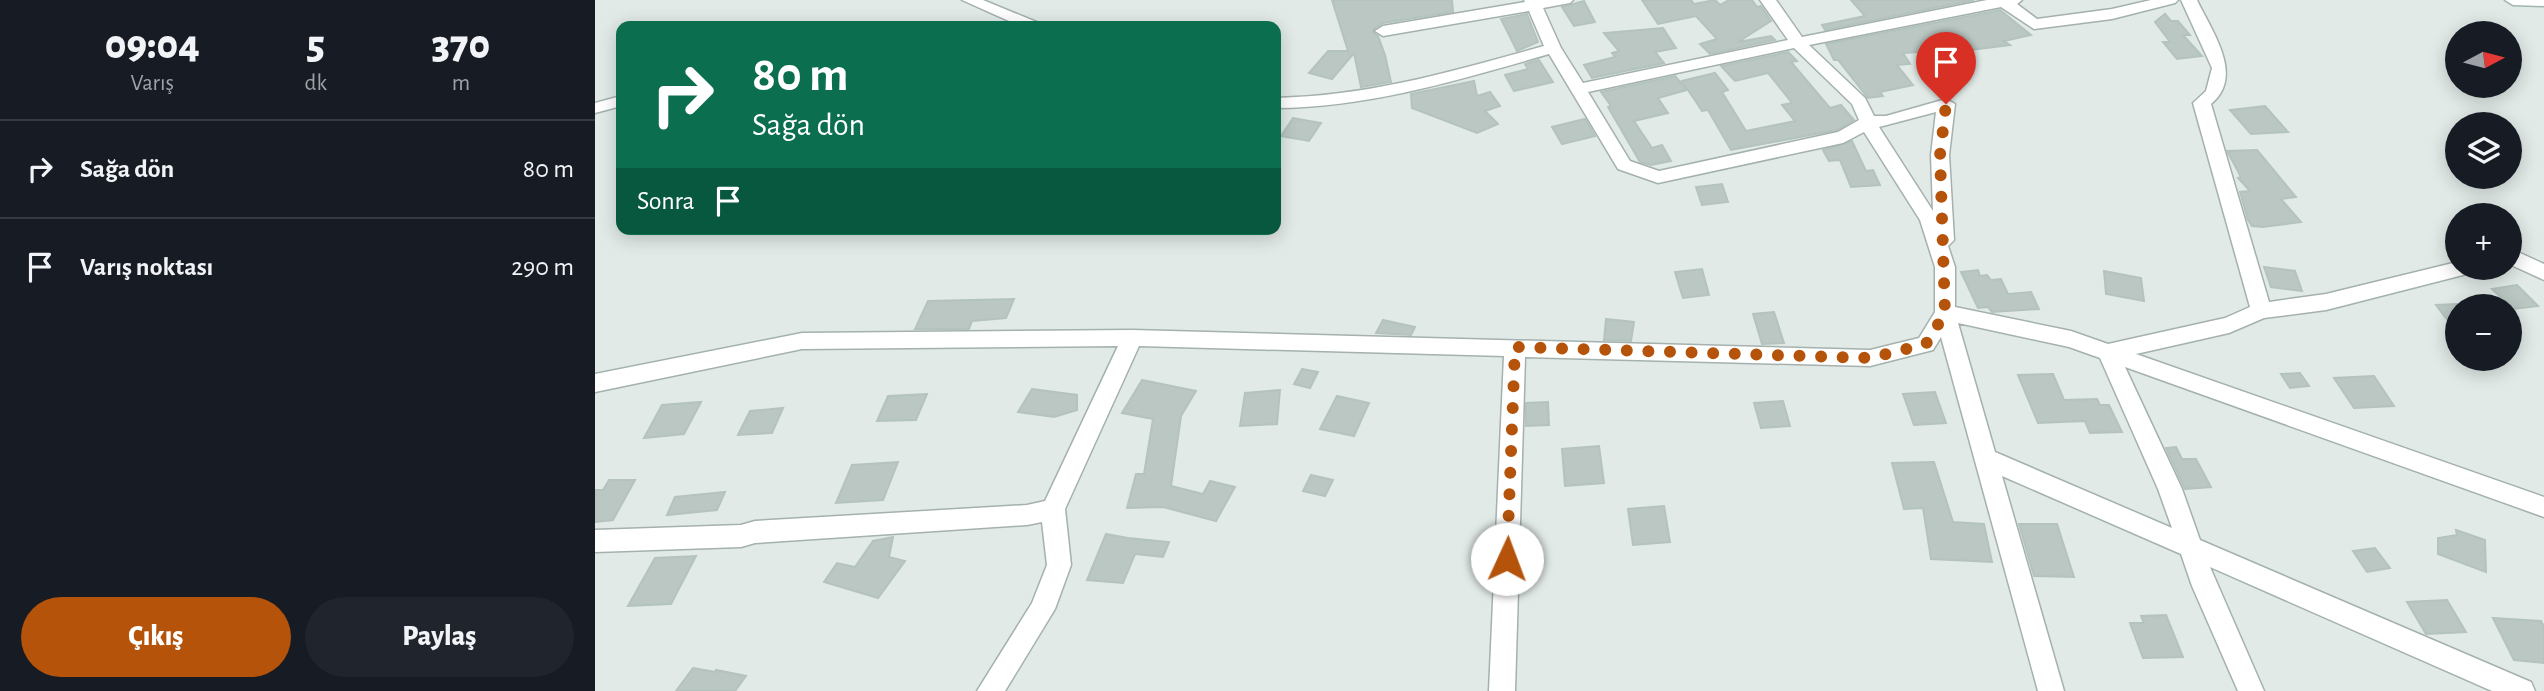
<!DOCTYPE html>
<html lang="tr">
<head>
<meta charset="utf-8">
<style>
	:root { --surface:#171b24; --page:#20242c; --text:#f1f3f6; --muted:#9ea1a6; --line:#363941; --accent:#b45309 }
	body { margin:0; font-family:"Alegreya Sans",sans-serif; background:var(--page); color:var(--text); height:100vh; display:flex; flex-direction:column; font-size:26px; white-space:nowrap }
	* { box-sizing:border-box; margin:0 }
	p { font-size:23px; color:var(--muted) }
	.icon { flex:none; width:38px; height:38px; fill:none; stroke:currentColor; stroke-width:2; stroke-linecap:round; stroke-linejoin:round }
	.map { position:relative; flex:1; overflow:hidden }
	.sheet { display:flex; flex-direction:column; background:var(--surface); width:595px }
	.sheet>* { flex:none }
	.banner { position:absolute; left:21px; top:21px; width:665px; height:214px; border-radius:14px; box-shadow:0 4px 18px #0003; background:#0b6e4f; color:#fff; overflow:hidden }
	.needle { width:46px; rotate:83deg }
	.tools { position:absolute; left:1850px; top:21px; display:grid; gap:14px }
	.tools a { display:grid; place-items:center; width:77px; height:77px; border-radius:50%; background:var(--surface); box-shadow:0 4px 18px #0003; font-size:35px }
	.pin { position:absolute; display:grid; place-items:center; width:60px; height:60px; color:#fff; margin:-72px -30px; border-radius:50% 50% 50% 0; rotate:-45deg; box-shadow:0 0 7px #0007 }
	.pin .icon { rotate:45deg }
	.me { position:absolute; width:77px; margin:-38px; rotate:2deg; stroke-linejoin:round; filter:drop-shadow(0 0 5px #0008) }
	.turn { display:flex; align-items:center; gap:24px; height:147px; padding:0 21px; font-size:32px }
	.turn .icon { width:91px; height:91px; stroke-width:2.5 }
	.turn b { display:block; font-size:49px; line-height:60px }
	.then { display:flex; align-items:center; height:66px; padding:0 21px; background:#0003; gap:14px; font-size:26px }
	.eta { display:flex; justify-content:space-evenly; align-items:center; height:119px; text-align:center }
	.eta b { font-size:42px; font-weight:800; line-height:49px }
	.button { display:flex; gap:14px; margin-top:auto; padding:14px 21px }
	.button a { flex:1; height:80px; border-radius:42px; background:var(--accent); color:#fff; font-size:28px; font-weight:800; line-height:80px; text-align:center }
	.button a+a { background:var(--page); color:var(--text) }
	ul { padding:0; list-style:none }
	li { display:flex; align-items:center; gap:21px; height:98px; padding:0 21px; border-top:2px solid var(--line) }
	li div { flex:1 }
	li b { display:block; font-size:26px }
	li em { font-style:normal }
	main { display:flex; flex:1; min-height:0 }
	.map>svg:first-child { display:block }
</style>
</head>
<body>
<main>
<section class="sheet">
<div class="eta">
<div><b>09:04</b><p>Varış</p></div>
<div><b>5</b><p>dk</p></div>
<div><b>370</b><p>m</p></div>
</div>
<ul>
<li><svg class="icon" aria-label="right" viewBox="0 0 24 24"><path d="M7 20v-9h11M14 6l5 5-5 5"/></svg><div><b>Sağa dön</b></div><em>80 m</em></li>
<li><svg class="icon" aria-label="arrive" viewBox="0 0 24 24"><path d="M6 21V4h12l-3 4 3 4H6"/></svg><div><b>Varış noktası</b></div><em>290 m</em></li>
</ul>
<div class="button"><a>Çıkış</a><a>Paylaş</a></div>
</section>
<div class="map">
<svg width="1949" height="691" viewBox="0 0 1949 691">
	<rect width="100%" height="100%" fill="#e1eae7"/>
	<g fill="#bac7c3" stroke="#b4c3be" stroke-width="2">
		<path d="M737,0h120l1,12 -70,11 -9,6 -1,3 5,4 7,19 6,27 -30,5 -7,-34 -22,26 -23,-6 19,-22h20z"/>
		<path d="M1047,0h49l3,4 21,-4 5,5 9,-5h23l5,7 4,-1 10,15 -33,21 33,-6 4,4 -65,14 -10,-10 17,-5 -21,-23 -38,8z"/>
		<path d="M1256,0h123l-149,30 -3,-5 43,-9z"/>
		<path d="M989,1l11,21 -21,4 -12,-19z"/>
		<path d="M1405,10l31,25 -27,6 6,4 -72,9 -2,-3 -33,2 7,11 -13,1 16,20 -33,7 3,4 -15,2 -30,-38h-4l-8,-16z"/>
		<path d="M932,14l11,28 -21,9 -16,-32z"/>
		<path d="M1570,14l6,7h7l12,14h-7l19,21 -25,3 -14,-17h7l-15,-20z"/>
		<path d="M1068,28l13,20 -21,4 9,11 -72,15 -8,-13 31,-8 -3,-4 7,-2 -15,-18z"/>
		<path d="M1193,52l9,9 -6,1 39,46 11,-3 13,15 -17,10 -106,20 -23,-40 -6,1 -20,-30 33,-8 13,17 -6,2 24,39 49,-10 -13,-16 10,-2 -24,-30 -33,8 -14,-15z"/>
		<path d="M944,60l14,22 -39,9 -9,-16 23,-6 -3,-5z"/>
		<path d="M1080,76l12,14 -29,8 10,15 -34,8 18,27 10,-3 9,16 -20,4 -11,-3 -32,-55 3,-1 -10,-14z"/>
		<path d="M879,81l3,15 13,-4 10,14 -15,5 13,13 -21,9 -65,-25 -1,-14z"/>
		<path d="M1670,106l23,26 -37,2 -21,-24z"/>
		<path d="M698,118l16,3 12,2 -12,18 -28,-5z"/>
		<path d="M990,119l10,17 -33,8 -10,-17z"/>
		<path d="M1257,141l14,30 7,-1 7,15 -29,2 -11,-27 -11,1 -6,-11z"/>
		<path d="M1662,150l39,47 -15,2 20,23 -38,5 -11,-1 -4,-6 -8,-28 10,-1 -12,-13 3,-1 -14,-26z"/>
		<path d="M1127,184l6,18 -26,3 -6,-18z"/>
		<path d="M1669,267l31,4 7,20 -31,-4z"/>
		<path d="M1107,269l7,26 -26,3 -8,-26z"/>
		<path d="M1383,270l2,6 7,-1 4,5 10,-1 7,15 23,-2 8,17 -47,3 -4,-5 -10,1 -17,-36z"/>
		<path d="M1509,271l37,7 3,23 -38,-7z"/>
		<path d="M1922,285l21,21 -25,3 -21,-20z"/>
		<path d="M419,299l-8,19 -34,3 -3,8h-54l13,-28z"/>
		<path d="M1862,304v29l-21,-28z"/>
		<path d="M1179,312l10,31 -22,1 -9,-30z"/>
		<path d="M1011,319l28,3 -3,19 -27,-1z"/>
		<path d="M788,320l32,7 -4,8 -35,-2z"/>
		<path d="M707,369l16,3 -8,16 -16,-4z"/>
		<path d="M1705,373l9,13 -19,2 -9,-14z"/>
		<path d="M1458,374l11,26 33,-1 3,6h9l13,27 -32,1 -5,-12 -47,2 -20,-48z"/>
		<path d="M1779,376l20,30 -40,2 -20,-30z"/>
		<path d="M547,380l54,11 -15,25 -10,70 32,8 7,-13 25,6 -19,34 -53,-14 -36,1 9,-34h8l9,-55 -31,-6z"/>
		<path d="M437,389l45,6v15l-23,7 -36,-5z"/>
		<path d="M685,390l-3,34 -37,2 5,-33z"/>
		<path d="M1340,392l11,31 -32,2 -11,-31z"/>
		<path d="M332,394l-11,26 -39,1 11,-25z"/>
		<path d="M742,396l32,7 -15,33 -34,-7z"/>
		<path d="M1188,401l7,25 -29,2 -7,-25z"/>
		<path d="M106,402l-17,32 -40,4 18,-33z"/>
		<path d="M953,402l1,23 -23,1v-23z"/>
		<path d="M188,408l-11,25 -34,2 12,-24z"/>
		<path d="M1004,446l5,37 -39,3 -3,-37z"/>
		<path d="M1581,447l6,12h14l15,28 -26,2 -19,-41z"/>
		<path d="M303,462l-15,38 -47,3 16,-38z"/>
		<path d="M1339,462l19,60 31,2 8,38 -61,-3 -8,-51 -19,1 -12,-46z"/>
		<path d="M716,475l22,5 -8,16 -22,-5z"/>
		<path d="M14,480h26l-22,40 -18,2v-32h8z"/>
		<path d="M130,492l-8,18 -50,5 8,-18z"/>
		<path d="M1069,506l6,36 -37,3 -5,-36z"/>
		<path d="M1424,524h38l17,53 -40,-1z"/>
		<path d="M1861,530l29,10 1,32 -48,-18v-16l19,-3z"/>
		<path d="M511,534l22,4 41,4 -6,15 -28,-3 -12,29 -36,-3z"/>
		<path d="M298,537l-4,20 16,4 -27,37 -54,-16 13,-19 18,4 18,-26z"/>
		<path d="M1780,548l15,20 -23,4 -14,-21z"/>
		<path d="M101,556l-25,48 -43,2 27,-48z"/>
		<path d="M1852,600l19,32 -40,2 -19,-32z"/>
		<path d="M1571,615l17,42 -40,1 -13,-35h14l-3,-7z"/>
		<path d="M1898,618l48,3 3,6v36l-30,-3z"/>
		<path d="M98,668l22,4 1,-2 30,6 -11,15h-59z"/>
	</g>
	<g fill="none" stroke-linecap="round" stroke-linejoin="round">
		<defs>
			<g id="street">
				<path d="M367,0h21l56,23 2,3h-21z"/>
				<path d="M929,0h49l-3,3 -27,5 18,40 22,35 205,-43 -28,-40h16l26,37 185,-37h35l-5,4 20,15 75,-10 39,-9h27l-3,3 -63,16 -78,10 -33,-22 -192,38 56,53 9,18h12l60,-17 9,5 -6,51 5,85 -6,6 7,21v40l116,24 37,13 117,-26 25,-11 -57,-204 13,-12 6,-23 -31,-68h16c15,32 48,76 14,104l58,198 57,-8 131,-32v6h16l-3,5 -7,2 -137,35 -62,8 -35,15 -93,21 408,143v20l-419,-150 57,122 18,51 331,142 4,9h-43l-282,-124 54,124h-26l-46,-105 -11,-32 -179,-78 62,215h-26l-97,-354 -8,13 -63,16 -345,-9 -10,334h-26l15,-335 -365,-10 -74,163 6,56 -16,44 -50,82h-28l55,-88 15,-38 -5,-43 -15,3 -272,18 -14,4 -146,5v-22l146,-5 14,-4 272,-16 18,-4 73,-155 -316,3 -207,43v-18l207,-41 330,-3 738,20 49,-12 16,-26v-45l-15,-47 -56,-88 -21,11 -185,40 -40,-14 -69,-115c-90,26 -179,53 -273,54v-10c93,-2 179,-27 268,-52l-15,-35 -146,25 -8,-5 8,-5 142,-24zM1199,48l58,56 7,16 -21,12 -179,39 -29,-10 -42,-69zM1341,112l-5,43 2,56 -54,-84zM1363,323l111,24 31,11 58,131 14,39 -177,-76z"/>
				<path d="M26,96v10l-26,7v-10z"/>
				<path d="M1914,248l35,16v16l-35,-16z"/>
			</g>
			<path id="secondary" d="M1910,0h39v6l-31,-1z"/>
		</defs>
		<use href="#street" stroke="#a4b1ae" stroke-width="3"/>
		<use href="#secondary" stroke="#a1b5af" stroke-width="3"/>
		<use href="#street" fill="#fff" fill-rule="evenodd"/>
		<use href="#secondary" fill="#fff" fill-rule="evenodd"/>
	</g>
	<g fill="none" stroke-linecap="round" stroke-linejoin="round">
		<path stroke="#b45309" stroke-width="12" stroke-dasharray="0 21.6" d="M912,559l8,-212 355,11 56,-14 19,-31 -5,-158 6,-51"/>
	</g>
</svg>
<div class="tools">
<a><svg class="needle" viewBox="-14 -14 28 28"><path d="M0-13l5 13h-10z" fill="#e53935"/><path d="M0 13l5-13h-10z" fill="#9ea1a6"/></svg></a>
<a><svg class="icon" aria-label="layers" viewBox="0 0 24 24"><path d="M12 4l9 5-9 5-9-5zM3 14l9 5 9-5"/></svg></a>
<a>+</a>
<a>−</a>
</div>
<div class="pin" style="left:1351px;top:104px;background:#d93025"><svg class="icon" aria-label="arrive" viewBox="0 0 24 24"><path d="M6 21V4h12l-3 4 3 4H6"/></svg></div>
<svg class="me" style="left:912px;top:559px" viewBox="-20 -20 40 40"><circle r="19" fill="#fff"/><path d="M0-13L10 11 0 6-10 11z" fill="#b45309"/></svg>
<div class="banner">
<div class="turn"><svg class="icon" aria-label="right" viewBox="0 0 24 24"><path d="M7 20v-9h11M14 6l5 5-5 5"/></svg><div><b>80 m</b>Sağa dön</div></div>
<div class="then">Sonra<svg class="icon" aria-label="arrive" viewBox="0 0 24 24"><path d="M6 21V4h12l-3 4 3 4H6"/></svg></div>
</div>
</div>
</main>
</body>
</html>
